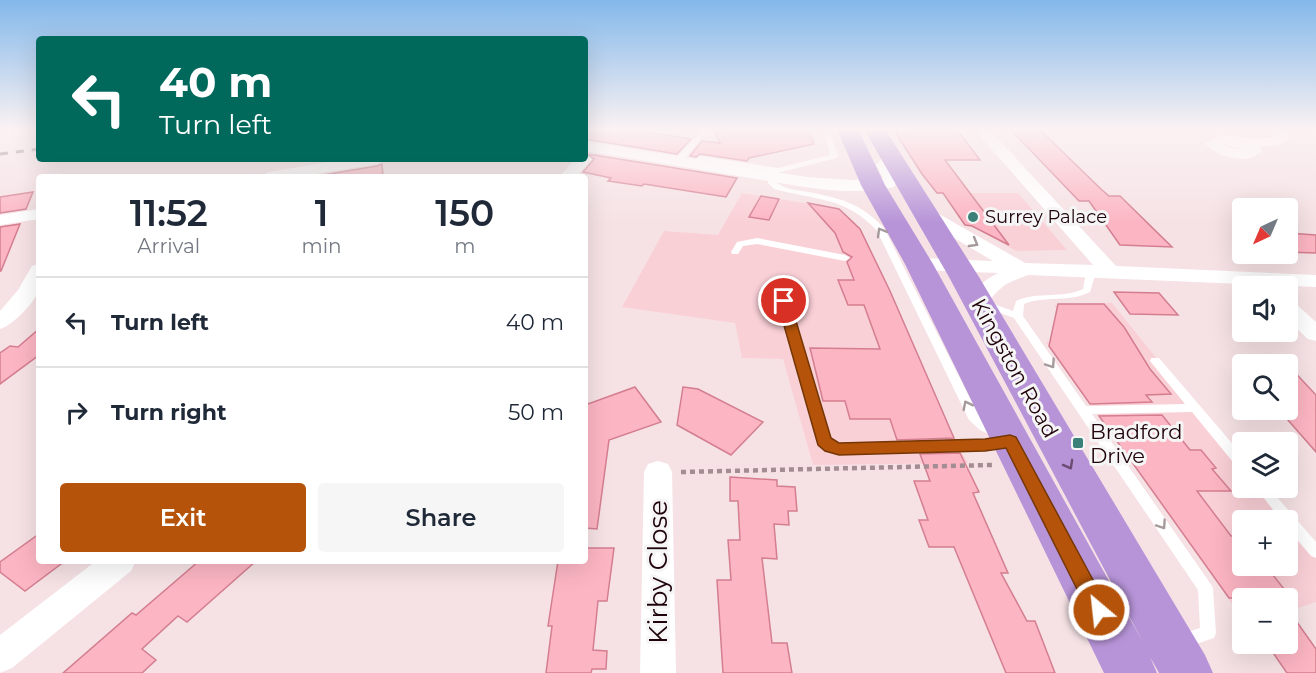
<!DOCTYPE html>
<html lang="en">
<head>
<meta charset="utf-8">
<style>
	:root { --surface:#fff; --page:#f6f6f7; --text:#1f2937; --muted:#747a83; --line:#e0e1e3; --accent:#b45309 }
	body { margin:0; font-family:Montserrat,sans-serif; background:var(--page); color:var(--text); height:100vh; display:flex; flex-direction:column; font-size:22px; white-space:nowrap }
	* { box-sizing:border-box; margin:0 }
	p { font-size:20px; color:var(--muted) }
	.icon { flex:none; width:33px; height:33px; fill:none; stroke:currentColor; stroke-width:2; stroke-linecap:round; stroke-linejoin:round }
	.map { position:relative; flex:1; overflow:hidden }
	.details { position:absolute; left:36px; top:174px; width:552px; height:390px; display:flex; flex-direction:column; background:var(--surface); border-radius:6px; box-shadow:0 6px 24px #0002 }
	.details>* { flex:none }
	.guide { position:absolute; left:36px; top:36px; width:552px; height:126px; border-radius:6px; box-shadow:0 6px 24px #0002; background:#00695c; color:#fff; overflow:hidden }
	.needle { width:39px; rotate:224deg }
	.tools { position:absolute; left:1232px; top:198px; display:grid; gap:12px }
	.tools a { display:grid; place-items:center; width:66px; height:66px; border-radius:6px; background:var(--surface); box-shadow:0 6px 24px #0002; font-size:30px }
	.pin { position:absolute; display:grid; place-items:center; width:51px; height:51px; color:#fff; margin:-26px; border:3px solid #fff; border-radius:50%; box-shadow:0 2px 6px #0007 }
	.me { position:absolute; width:66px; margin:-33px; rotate:332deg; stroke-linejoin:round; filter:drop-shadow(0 0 4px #0008) }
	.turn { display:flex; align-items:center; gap:21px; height:126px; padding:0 24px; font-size:27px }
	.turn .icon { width:78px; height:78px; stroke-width:2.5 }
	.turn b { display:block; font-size:42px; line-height:51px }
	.eta { display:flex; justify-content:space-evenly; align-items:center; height:102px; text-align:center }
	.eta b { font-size:36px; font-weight:600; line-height:42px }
	.primary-button { display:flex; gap:12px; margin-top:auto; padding:12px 24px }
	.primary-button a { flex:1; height:69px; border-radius:6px; background:var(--accent); color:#fff; font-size:24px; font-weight:600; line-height:69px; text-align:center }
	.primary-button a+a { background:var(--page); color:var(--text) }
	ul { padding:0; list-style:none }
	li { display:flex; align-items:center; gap:18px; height:90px; padding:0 24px; border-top:2px solid var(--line) }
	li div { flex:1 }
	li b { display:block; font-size:22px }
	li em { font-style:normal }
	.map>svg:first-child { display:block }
</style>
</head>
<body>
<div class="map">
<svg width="1316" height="673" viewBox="0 0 1316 673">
	<rect width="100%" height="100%" fill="#f6e2e5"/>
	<g fill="#fad0d7" fill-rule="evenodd">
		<path d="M742,193l81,13 25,11 12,12 30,63 65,149 13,22 -155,2 -30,-106 -41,-1 -7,-35 -113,-16 42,-76 54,4z"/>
		<path d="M937,193h81l49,57 -51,1 -44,-25 -8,-1 -20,-30z"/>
		<path d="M1112,303l130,161v24h19l55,67v47l-18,6h-11v-10h-45v10h-7l-189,-266h5l7,-31 -4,-6zM1242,520h45v46h-45z"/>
	</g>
	<g fill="#fcb5c3" stroke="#d47e90" stroke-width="1.5">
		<path d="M585,129h67l-4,3 43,7 -14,15 -92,-15z"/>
		<path d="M738,129h70l6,15 -65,14 -2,3 -47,-7 -4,3 -6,-1 12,-15 18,2 -6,-13z"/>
		<path d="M896,129l61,2 4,4 19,25h-35l64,85 -37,-19 -7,-1 -22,-32h-6l-15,-19 -25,-39z"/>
		<path d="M1010,129h29l63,61 7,6h11l52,51 -52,-2 -31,-44h-10z"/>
		<path d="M587,154l57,9 93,15 -11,19 -82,-13 -2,2 -34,-5 3,-3 -28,-6 11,-13z"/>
		<path d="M382,164l1,13h-72l66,-11z"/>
		<path d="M33,192l-7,17 -26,4v-16z"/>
		<path d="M761,196l18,3 -10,21 -20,-3z"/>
		<path d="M808,203l31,6 21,20 30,62 64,147 -57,2 -7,-21h-40l-5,-18h-22l-13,-53 70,1 -16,-44h-16l-10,-25h16l-7,-18 5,-5 -9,-5 -8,-19z"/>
		<path d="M20,224l-19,47h-1v-44z"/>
		<path d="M1287,233l29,2v18l-29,-1z"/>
		<path d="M1114,292l45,1 19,22 -48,-1z"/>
		<path d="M1058,304h46l20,23 26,42 21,25 -25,1 6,7 -62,2 -41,-58z"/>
		<path d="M39,329v26l-39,29v-31l10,-7 8,1z"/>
		<path d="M1287,364l29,31v57l-29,-33z"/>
		<path d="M635,387l26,35 -52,18 -12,89 -12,-1v-123z"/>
		<path d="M683,387l15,2 65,33 -32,33 -54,-30z"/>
		<path d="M1162,415l28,35h11l15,18 -4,1 19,22h-34l34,45 11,-1v31h24l25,32h-62l-130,-182z"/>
		<path d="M960,453l19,39 -6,1 35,80h-7l26,48h8l20,52h-49l-52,-126h-25l-10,-27h9l-14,-39h16l-10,-27z"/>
		<path d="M730,477l47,3v6l18,1 2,24h-9l1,14 -15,-1 3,35 -15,-1 10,85h15l5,30h-69l-6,-93h14l-3,-40h12l-2,-39h-8z"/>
		<path d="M39,534v27h26l-40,30 -25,-19v-10z"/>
		<path d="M585,548h29l-7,53h-9l-5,49 14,1 -1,18h-14l-1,4h-45l6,-47h-4l10,-65h27z"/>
		<path d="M199,561h57l-69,61 -9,-6 -36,33 14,11 -14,13h-79l69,-60 4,2z"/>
		<path d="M1287,608l29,41v24h-29l-20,-29h20z"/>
	</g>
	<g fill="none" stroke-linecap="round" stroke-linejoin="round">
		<path stroke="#a48d92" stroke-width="4.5" stroke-dasharray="5 4" stroke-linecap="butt" d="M681,472l311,-7"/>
		<g fill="#fff" fill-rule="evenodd">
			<path d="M703,129h6l-28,34h-6v-4z"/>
			<path d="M827,129h6l-2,5 7,22 -1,2 -64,16 3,2v6c8,7 21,8 32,10 32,6 53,11 76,36l94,186 10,10 13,7 2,3 -2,3 -4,1 11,1 2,3 -2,3 -23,5 -146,4 -12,-4 -8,-6 -40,-143 2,-2h6l2,2 39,138 7,4 150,-3 12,-2 -17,-8 -11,-10 -92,-189c-30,-34 -62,-31 -103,-42l-6,-6 1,-8 -4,1 -4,-2 7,-3 -66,-11 -3,5 -7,-2 8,-7 78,12 52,-13 -5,-21z"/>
			<path d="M757,238l88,17 5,3 -5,3 -88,-17 -14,2 -5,8h-6l-1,-2 6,-10z"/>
			<path d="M1091,269l5,3 -6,20c-21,11 -45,3 -66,12l-1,12 63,90 99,-2 -35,-43 1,-3h8l83,97v14l-5,-2 -45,-55 -100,2 118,169 3,5 3,45 -2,5 -33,11 -6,-3 -2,-5 2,-5 25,-8 -2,-38 -184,-272 -33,-12 -1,-2 5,-3 28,10 3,-10c22,-10 46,-2 67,-12l3,-17z"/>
			<path d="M1256,488h13l47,54v16l-5,-2 -24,-28v-8h-6z"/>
		</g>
		<g fill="#fff" fill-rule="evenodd">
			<path d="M974,129h15l127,137 200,9v12l-288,-12c-7,3 -16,6 -23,10 -13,9 -18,25 -36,20l-4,-4c8,-11 21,-22 33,-28l-79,-3 -7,-2 -3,-4 3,-4 7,-2 74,3 -73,-43 -3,-4 3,-4h12l93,53 68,2z"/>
			<path d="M1269,129h14l6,9 -10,7 -20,2 3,4c-14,15 -46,6 -57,-8l16,-8 24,3h26l3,-2zM1223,144l20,5 -11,-1z"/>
			<path d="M585,141l222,36 47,3 29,-2 -7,-13 10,-11 5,-2 8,5 -7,8 8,12 -6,10c-48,11 -103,-3 -150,-10 -53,-9 -106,-18 -159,-26z"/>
			<path d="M585,155l7,4 -16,18h-17l16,-18h10z"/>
			<path d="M348,159h37l-8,5 -80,13h-37l8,-5z"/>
			<path d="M39,209v10l-39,6v-10z"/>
			<path d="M39,264c0,8 1,17 0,24 -2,13 -27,38 -39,41v-18l18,-21 14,-24z"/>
			<path d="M1287,302l8,1 21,19v19l-8,-2 -21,-19z"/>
			<path d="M658,461l10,3 4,8 4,201h-36l4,-201 4,-8z"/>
			<path d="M96,561h40l-5,10 -119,97 -12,5v-38z"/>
		</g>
		<path fill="#b794d8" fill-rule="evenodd" d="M837,129h21l27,56 48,79 211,380 -195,-367 -85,-148h21l94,148 226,378 8,18h-54l-9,-16 7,16h-53l-199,-409 -44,-79z"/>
		<path stroke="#80676d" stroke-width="3" stroke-dasharray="8 8" stroke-linecap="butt" d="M0,154l39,-5"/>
	</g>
	<defs><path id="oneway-chevron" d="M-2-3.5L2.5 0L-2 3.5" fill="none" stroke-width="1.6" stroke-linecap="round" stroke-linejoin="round" transform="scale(1.5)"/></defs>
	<g stroke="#a69a9d">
		<use href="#oneway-chevron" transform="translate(881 232) rotate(-120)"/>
		<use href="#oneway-chevron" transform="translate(974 243) rotate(30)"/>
		<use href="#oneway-chevron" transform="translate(1051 364) rotate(56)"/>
		<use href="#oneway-chevron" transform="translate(967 405) rotate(-117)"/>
		<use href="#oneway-chevron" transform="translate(1162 525) rotate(56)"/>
	</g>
	<use stroke="#6c4c72" href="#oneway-chevron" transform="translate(1069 465) rotate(61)"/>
	<linearGradient id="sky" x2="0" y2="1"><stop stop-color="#83b8ea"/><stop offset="0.58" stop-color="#fbf2f3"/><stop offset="1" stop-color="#fbf2f3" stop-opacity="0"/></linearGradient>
	<rect width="1316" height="223" fill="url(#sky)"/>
	<path fill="#b45309" stroke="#753606" stroke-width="1.5" d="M784,298l6,3 41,137 8,5 146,-4 25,-4 6,2 90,167 3,6 -3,7 -7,3 -8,-3 -85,-169 -21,3 -146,4 -14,-4 -7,-6 -41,-144z"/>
	<g fill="#3a8079" stroke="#f5f5f5" stroke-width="2">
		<circle cx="973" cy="217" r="6"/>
		<rect x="1072" y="437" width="12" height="12" rx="3"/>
	</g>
	<g text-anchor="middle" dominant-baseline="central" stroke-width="6" stroke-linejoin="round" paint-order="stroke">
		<g font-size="18" fill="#20030b" stroke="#f5f5f5" text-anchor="start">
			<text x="985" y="217">Surrey Palace</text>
		</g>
		<g font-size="21" fill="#20030b" stroke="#f5f5f5">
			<text transform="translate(1015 368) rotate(61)">Kingston Road</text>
		</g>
		<g font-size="21" fill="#20030b" stroke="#f5f5f5" text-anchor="start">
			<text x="1090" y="431">Bradford<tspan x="1090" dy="24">Drive</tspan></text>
		</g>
		<g font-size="26" fill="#20030b" stroke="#f5f5f5">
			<text transform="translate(658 572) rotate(-90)">Kirby Close</text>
		</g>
	</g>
</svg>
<div class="tools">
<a><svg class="needle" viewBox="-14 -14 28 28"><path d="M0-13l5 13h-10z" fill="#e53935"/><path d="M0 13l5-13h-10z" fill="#747a83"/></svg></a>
<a><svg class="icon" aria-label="sound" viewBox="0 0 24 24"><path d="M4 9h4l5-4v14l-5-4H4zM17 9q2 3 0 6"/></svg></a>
<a><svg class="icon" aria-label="search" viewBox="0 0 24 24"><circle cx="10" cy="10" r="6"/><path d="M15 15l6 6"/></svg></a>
<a><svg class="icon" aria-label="layers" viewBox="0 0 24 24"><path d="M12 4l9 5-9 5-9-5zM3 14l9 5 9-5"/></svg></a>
<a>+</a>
<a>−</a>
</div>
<div class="pin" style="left:784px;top:301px;background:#d93025"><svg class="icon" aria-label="arrive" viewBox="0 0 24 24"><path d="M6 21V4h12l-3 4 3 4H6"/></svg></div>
<svg class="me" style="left:1099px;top:610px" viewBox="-20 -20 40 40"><circle r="17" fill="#b45309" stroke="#fff" stroke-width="3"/><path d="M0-11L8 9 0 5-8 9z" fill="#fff"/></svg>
<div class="guide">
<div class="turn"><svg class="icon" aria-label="left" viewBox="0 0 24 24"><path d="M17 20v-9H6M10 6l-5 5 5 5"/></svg><div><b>40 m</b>Turn left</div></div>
</div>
<section class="details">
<div class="eta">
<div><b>11:52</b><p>Arrival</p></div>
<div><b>1</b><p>min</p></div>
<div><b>150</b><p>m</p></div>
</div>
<ul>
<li><svg class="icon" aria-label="left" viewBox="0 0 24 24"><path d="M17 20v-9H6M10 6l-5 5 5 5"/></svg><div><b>Turn left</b></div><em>40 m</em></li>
<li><svg class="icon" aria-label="right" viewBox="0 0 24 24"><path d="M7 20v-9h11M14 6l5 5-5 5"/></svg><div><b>Turn right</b></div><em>50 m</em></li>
</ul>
<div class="primary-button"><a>Exit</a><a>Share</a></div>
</section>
</div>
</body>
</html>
